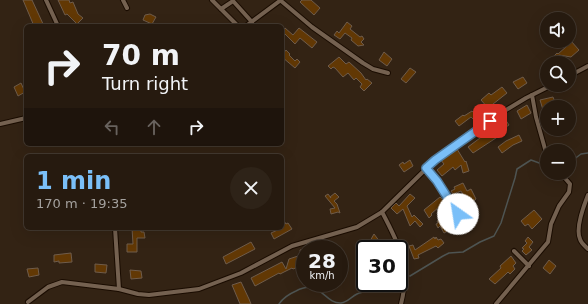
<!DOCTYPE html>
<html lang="en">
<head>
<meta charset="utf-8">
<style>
	:root { --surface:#261a0f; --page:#2e2318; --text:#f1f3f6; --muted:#a4a19e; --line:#42382f; --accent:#7abff8 }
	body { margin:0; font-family:"DejaVu Sans",sans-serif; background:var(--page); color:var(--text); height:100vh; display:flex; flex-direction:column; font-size:15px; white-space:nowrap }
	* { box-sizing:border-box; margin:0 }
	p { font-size:13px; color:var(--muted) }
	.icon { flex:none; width:22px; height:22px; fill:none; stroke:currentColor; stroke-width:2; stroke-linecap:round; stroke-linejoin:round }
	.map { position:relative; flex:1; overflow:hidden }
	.sheet { position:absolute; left:24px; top:154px; width:260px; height:76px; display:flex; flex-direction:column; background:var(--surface); border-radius:6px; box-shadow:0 4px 16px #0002,0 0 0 1px var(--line) }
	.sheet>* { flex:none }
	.top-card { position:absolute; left:24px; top:24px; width:260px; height:122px; border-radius:6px; box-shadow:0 4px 16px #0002,0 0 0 1px var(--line); background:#261a0f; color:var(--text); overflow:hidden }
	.fabs { position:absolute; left:540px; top:12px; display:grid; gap:8px }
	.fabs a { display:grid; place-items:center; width:36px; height:36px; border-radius:50%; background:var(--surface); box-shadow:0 4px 16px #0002,0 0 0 1px var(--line); font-size:20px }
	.speed { position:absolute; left:296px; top:240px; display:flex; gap:8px; font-size:20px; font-weight:700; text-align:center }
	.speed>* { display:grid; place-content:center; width:52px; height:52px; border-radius:50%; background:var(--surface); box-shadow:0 4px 16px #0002,0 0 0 1px var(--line); line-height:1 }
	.speed small { font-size:10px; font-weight:400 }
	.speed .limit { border:2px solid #111; border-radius:6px; background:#fff; color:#111 }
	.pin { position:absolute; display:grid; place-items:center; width:34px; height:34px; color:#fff; margin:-17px; border-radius:8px; box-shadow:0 2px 6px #0006 }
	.me { position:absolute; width:44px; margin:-22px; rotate:328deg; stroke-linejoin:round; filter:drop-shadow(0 0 3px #0008) }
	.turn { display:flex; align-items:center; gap:14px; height:84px; padding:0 12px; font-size:18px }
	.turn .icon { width:52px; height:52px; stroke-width:2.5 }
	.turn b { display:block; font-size:28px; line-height:34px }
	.lanes { display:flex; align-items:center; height:38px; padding:0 12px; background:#0003; justify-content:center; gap:20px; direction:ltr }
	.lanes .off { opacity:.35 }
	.round { display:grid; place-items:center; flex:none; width:42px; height:42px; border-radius:21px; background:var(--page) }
	.head { display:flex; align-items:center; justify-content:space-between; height:68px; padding:0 12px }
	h1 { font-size:24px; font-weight:800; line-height:30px; color:var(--accent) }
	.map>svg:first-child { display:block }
</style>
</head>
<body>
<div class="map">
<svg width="588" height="304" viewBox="0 0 588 304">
	<rect width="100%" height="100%" fill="#332314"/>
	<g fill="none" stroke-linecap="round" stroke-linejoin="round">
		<g stroke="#4e5452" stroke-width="1.5">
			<path d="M569,163l12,-9 7,-1"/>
			<path d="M410,276l33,-20 6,-3 14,-1 17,-10 14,-6 7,-13 14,-45 2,-9 14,-9 11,4h5"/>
			<path d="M279,304c4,-6 10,-10 17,-13 25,-13 28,13 45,12 7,-1 10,-6 16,-9 6,-3 15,-3 22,-5 5,-1 9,-4 14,-6"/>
		</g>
	</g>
	<g fill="#623804" stroke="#6f5c4b">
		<path d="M23,0h9l12,26h-10z"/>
		<path d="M58,0h11l1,3 3,-1 5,12 5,4 -6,6 -10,-10 -2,1z"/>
		<path d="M302,0h9l9,8 -6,7 -14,-13z"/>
		<path d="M150,14l6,3 -4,7 -9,-4 2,-5z"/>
		<path d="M347,22l5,4 -2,3 10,8 2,-1 2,3 -3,3 3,3 -6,1 -7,-6 1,-2 -7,-5 -5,6 -6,-4 3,-4 2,2z"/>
		<path d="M285,28l8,7 6,-7 18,14 -5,6 -12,-10 -5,6 -13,-13z"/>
		<path d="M571,41l8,9 -8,7 -12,-2 5,6 -3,2h-8l3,-3 -3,-3 4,-4 1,1 9,-8 -1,-1z"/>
		<path d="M286,50l4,4 -1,1 6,6 2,-2 3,3 -5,6 -13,-11v-2z"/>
		<path d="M384,52l8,7 -5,7 -8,-6z"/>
		<path d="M339,57l7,7 3,-2 12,11 5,7 1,-1 5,4 -8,8 -4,-4 2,-3 -6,-6 -2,2 -6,-7 -5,4 -8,-9 -2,-1 -2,2 -3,-3z"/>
		<path d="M410,68l6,4 -10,11 -5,-4z"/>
		<path d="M523,77l4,6 -9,6 -5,-7z"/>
		<path d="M21,83l4,9 -7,4 -4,-9z"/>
		<path d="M502,87l5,6 -19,15 -7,-8 8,-7 2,2z"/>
		<path d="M553,97l4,10h-10v5l-3,1 -4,-13z"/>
		<path d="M527,105l4,8 -10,6 -4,-8z"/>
		<path d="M476,110l5,7 -6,4 -4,-4 -12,9 -4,-5 8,-6 1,1 8,-5 1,1z"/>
		<path d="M505,119l4,6 -3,2v3l-8,4 1,2 -26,17 -5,-6 28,-21 -1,-2z"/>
		<path d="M519,135l3,6 -9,4 -11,8 -4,-6 8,-6z"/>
		<path d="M457,149l8,13 1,-1 3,10 -6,2 -2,-8 -6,5 -2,-3 -11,9 -5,-6 7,-6 -3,-4z"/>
		<path d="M410,160l3,6 -9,6 -5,-7 4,-3 1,2z"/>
		<path d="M463,183l4,8 4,-2 5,10 -1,1 -7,3 -7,-12 -8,3 -2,-3 4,-2 -1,-2z"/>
		<path d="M335,193l4,4 -5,4 3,3 3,9 -2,-1 -7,2 -1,-5 5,-1 -10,-12 3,-2 3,4 -1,-1z"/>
		<path d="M410,194l5,4 -8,8 5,11 2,-2 9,9 -3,3 -5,-6 -5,5 -7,-17 -6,5 -6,-6 5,-5 3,3z"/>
		<path d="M440,197l6,6 -4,3h-2l-9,8 1,1 -3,3 -5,-8z"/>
		<path d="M534,210l8,9 -10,10 -4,-5 -3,2 -4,-5z"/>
		<path d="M449,214l5,9 -4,2 2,4 -8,4 -4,-7 -2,2 -2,-4 2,-1 -1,-2z"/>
		<path d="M282,218l4,6 2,-1 4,6 -18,10 -3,-6 11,-5z"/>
		<path d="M132,228h9v4h3l1,6h-8v14h-10v-8h6z"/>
		<path d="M374,234l9,12 3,-2 3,5h-12l-7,-8z"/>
		<path d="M434,237l1,2 1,-2 2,3 3,-1 3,4 -6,5 -2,-2 -18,9 1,3 -5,1 -5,-13 4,-1 2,5z"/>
		<path d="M528,237l5,5 -4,5 3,3 -6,5 -4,-4 2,-2 -2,-1 5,-5 -2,-2z"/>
		<path d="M251,242l4,7 -29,15 -3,-7z"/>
		<path d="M305,249v15l-12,5 -1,-1 -12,6 -1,-1 -24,13 -4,-8 31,-16 4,7 3,-10 12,-4 -1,-5z"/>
		<path d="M71,253l1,9 -13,1v-2l-5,1v-7z"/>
		<path d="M511,256l5,7 -3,3 2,3 -5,5 -2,-2 -2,2 -11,10 -6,-5 12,-11 -1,-2z"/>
		<path d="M549,260l7,6 -6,8 -7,-6z"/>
		<path d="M95,264l12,1 -1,8 -11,-1z"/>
		<path d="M38,268l1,7 -10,2 -2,-8z"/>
		<path d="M130,270l11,1 1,7 -11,1z"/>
		<path d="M241,282l8,17 2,5h-11l-8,-19z"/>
	</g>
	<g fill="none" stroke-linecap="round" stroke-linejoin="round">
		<defs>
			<g id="street">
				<path d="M46,0l12,26"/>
				<path d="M123,0l4,8"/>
				<path d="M212,0l26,26"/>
				<path d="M280,0l32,27 51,36 10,6 15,4"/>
				<path d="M221,9l12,-8 19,21"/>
				<path d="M246,26l35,-26"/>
				<path d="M569,76l19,-10"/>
				<path d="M532,95l4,22 11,39"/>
				<path d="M0,124l26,-6"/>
				<path d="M426,168l11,13 21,32"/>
				<path d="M588,195c-4,10 -13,33 -8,44 1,4 5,7 8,10"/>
				<path d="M115,228l4,61"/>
				<path d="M514,251l15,15"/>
				<path d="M28,302l20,-15 14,-5 57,7 19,5 11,1 50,-6 42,-16 51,-27 65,-19 25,-15"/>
				<path d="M401,304c10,-37 -2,-60 -19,-92l53,-52 66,-47 25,-15 26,-13"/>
				<path d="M496,304l52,-62 3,-18 8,-18 10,-14 1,-8 -6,-7 -7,-4"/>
			</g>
		</defs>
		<use href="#street" stroke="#1a0c01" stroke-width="6"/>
		<use href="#street" stroke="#746150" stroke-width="4"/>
	</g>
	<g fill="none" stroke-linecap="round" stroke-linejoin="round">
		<defs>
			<path id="route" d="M458,214l-21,-33 -11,-13 9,-8 55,-39"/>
		</defs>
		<use href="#route" stroke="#4f7ca1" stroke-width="10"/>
		<use href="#route" stroke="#7abff8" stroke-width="7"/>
	</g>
</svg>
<div class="fabs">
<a><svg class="icon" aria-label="sound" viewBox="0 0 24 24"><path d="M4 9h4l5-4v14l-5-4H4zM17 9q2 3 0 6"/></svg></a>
<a><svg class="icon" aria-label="search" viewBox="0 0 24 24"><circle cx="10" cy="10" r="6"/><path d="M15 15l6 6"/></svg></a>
<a>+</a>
<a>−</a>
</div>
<div class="speed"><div>28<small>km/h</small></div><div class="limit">30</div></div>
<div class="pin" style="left:490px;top:121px;background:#d93025"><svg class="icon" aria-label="arrive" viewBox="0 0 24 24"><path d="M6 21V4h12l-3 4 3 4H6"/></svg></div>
<svg class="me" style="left:458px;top:214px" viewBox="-20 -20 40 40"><circle r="19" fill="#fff"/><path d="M0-13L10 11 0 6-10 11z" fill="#7abff8"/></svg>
<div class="top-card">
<div class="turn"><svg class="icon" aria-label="right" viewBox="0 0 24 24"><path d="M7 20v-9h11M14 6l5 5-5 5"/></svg><div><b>70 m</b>Turn right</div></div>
<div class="lanes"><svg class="icon off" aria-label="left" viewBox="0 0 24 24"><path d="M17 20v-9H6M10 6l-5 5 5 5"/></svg><svg class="icon off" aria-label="ahead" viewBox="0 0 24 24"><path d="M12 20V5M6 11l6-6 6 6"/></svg><svg class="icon" aria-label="right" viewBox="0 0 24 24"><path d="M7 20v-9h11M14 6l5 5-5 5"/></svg></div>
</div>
<section class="sheet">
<div class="head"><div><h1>1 min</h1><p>170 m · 19:35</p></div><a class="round"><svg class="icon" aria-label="close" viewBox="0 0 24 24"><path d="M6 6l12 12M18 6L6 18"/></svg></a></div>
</section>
</div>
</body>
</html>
